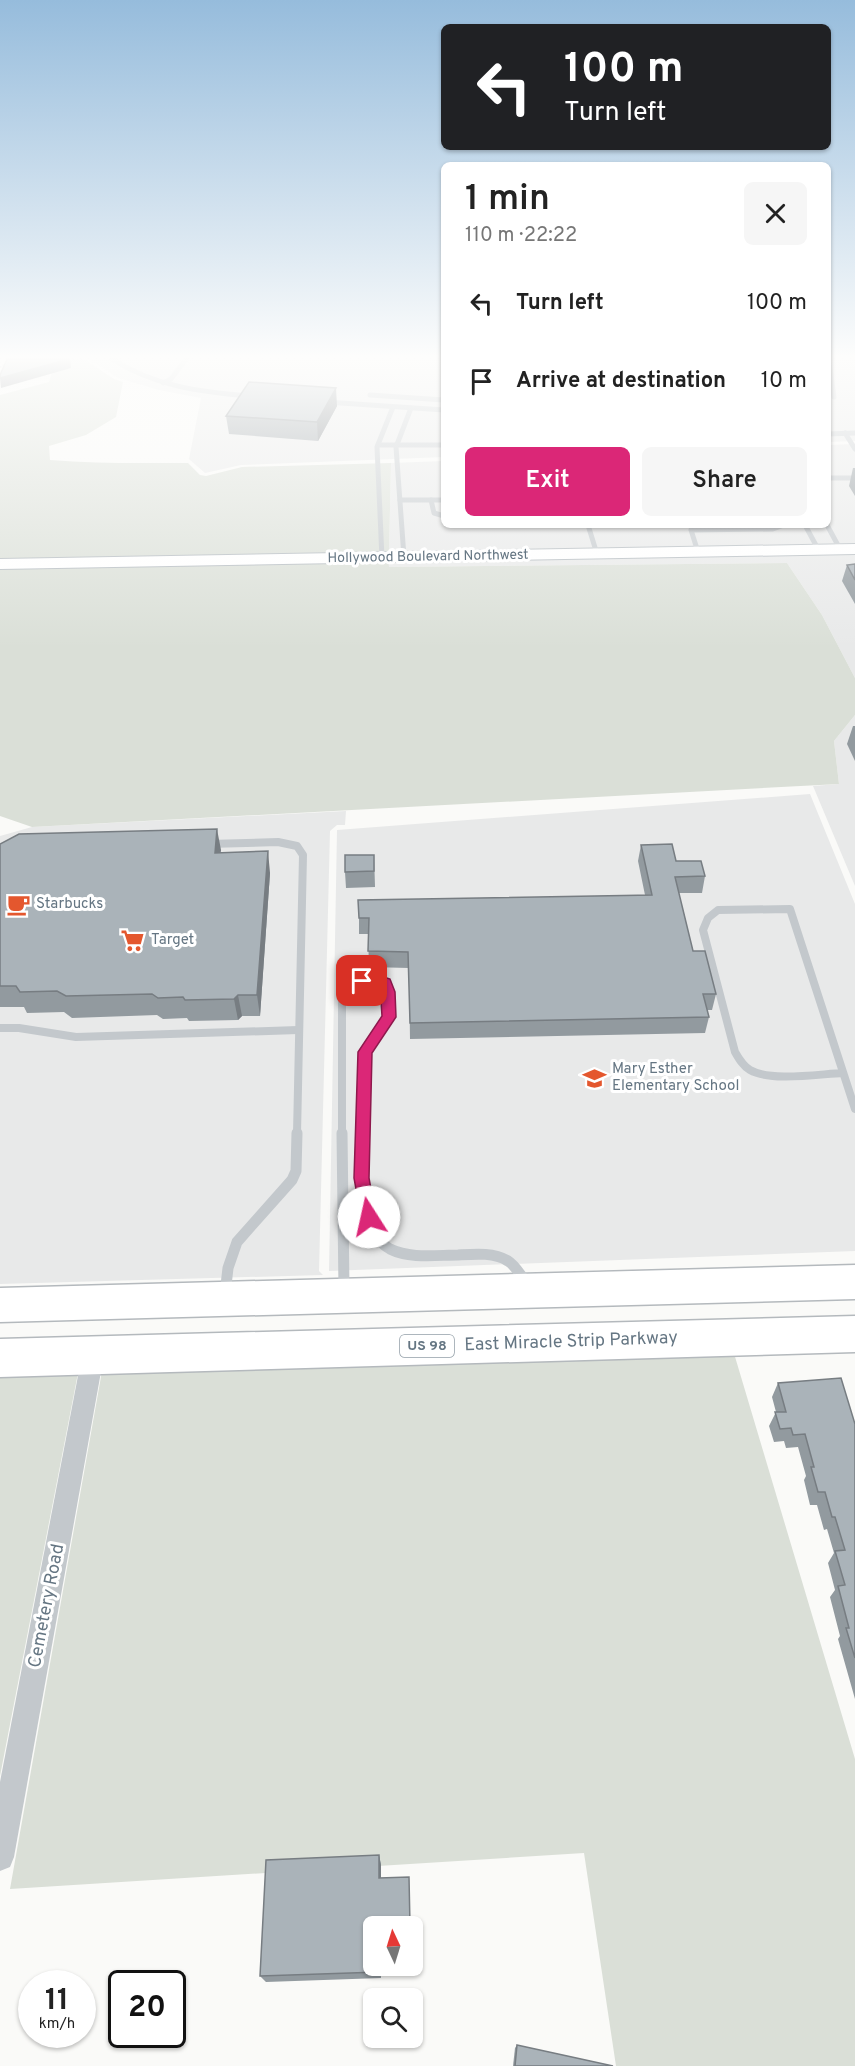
<!DOCTYPE html>
<html lang="en">
<head>
<meta charset="utf-8">
<style>
	:root { --surface:#fff; --page:#f6f6f6; --text:#222; --muted:#767676; --accent:#db2777 }
	body { margin:0; font-family:Overpass,sans-serif; background:var(--page); color:var(--text); height:100vh; display:flex; flex-direction:column; font-size:22px; white-space:nowrap }
	* { box-sizing:border-box; margin:0 }
	p { font-size:20px; color:var(--muted) }
	.icon { flex:none; width:33px; height:33px; fill:none; stroke:currentColor; stroke-width:2; stroke-linecap:round; stroke-linejoin:round }
	.map { position:relative; flex:1; overflow:hidden }
	.panel { position:absolute; left:441px; top:162px; width:390px; height:366px; display:flex; flex-direction:column; background:var(--surface); border-radius:9px; box-shadow:0 2px 4px #0004 }
	.panel>* { flex:none }
	.banner { position:absolute; left:441px; top:24px; width:390px; height:126px; border-radius:9px; box-shadow:0 2px 4px #0004; background:#202124; color:#fff; overflow:hidden }
	.needle { width:39px; rotate:356deg }
	.controls { position:absolute; left:363px; top:1916px; display:grid; gap:12px }
	.controls a { display:grid; place-items:center; width:60px; height:60px; border-radius:9px; background:var(--surface); box-shadow:0 2px 4px #0004; font-size:30px }
	.speed { position:absolute; left:18px; top:1970px; display:flex; gap:12px; font-size:30px; font-weight:700; text-align:center }
	.speed>* { display:grid; place-content:center; width:78px; height:78px; border-radius:50%; background:var(--surface); box-shadow:0 2px 4px #0004; line-height:1 }
	.speed small { font-size:15px; font-weight:400 }
	.speed .limit { border:3px solid #111; border-radius:9px; background:#fff; color:#111 }
	.pin { position:absolute; display:grid; place-items:center; width:51px; height:51px; color:#fff; margin:-26px; border-radius:12px; box-shadow:0 3px 9px #0006 }
	.me { position:absolute; width:66px; margin:-33px; rotate:350deg; stroke-linejoin:round; filter:drop-shadow(0 0 4px #0008) }
	.turn { display:flex; align-items:center; gap:21px; height:126px; padding:0 24px; font-size:27px }
	.turn .icon { width:78px; height:78px; stroke-width:2.5 }
	.turn b { display:block; font-size:42px; line-height:51px }
	.round { display:grid; place-items:center; flex:none; width:63px; height:63px; border-radius:9px; background:var(--page) }
	.overview { display:flex; align-items:center; justify-content:space-between; height:102px; padding:0 24px }
	h1 { font-size:36px; font-weight:600; line-height:45px }
	.action { display:flex; gap:12px; margin-top:auto; padding:12px 24px }
	.action a { flex:1; height:69px; border-radius:9px; background:var(--accent); color:#fff; font-size:24px; font-weight:600; line-height:69px; text-align:center }
	.action a+a { background:var(--page); color:var(--text) }
	ul { padding:0; list-style:none }
	li { display:flex; align-items:center; gap:18px; height:78px; padding:0 24px }
	li div { flex:1 }
	li b { display:block; font-size:22px }
	li em { font-style:normal }
	.map>svg:first-child { display:block }
</style>
</head>
<body>
<div class="map">
<svg width="855" height="2066" viewBox="0 0 855 2066">
	<rect width="100%" height="100%" fill="#fafaf8"/>
	<g fill="#e8e9e9">
		<path d="M89,359h355v98l-203,8 -36,8 -16,-14 12,-61 -42,-8 -41,-12z"/>
		<path d="M828,359h27v82l-27,1z"/>
		<path d="M855,444v101l-466,9 2,-91 53,-2v64h384v-80z"/>
		<path d="M855,552v126l-33,-63 -35,-52 -399,4v-6z"/>
		<path d="M855,715v171l-42,-100 26,-2 -5,-43z"/>
		<path d="M810,794l45,110v347l-526,20 8,-441z"/>
		<path d="M346,811l-1,14h-8l-7,6 -11,440 4,4 -323,9v-448l32,-9z"/>
	</g>
	<g fill="#dadfd7">
		<path d="M56,359h28l30,20 9,3 -7,35 -30,18 -37,11 1,14c46,4 92,3 138,3l12,12 6,1 36,-9 149,-4 -2,91 -389,7v-166l49,-13z"/>
		<path d="M388,561l1,6 398,-4 35,52 33,63v37l-21,26 5,43 -807,43 -32,-11v-248z"/>
		<path d="M733,1350l122,409v307h-239l-32,-213 -574,36 92,-518z"/>
		<path d="M78,1373l-78,403v-400z"/>
	</g>
	<g fill="none" stroke-linecap="round" stroke-linejoin="round">
		<defs>
			<path id="secondary" d="M855,544v10l-855,15v-10z"/>
			<g id="highway">
				<path d="M855,1265v34l-855,23v-34z"/>
				<path d="M855,1316v36l-855,25v-38z"/>
			</g>
		</defs>
		<use href="#secondary" stroke="#b3babf" stroke-width="2"/>
		<use href="#highway" stroke="#b4b9bd" stroke-width="3"/>
		<path stroke="#bbbfc2" stroke-width="2" stroke-dasharray="1.5 1.5" stroke-linecap="butt" d="M0,367l6,-3 2,-5"/>
		<g stroke="#c3c8cc" stroke-width="5">
			<path d="M112,359c42,27 88,33 137,37"/>
			<path d="M830,367l4,30"/>
			<path d="M163,383l8,-4 15,-20"/>
			<path d="M370,395l74,5"/>
			<path d="M326,402l118,8"/>
			<path d="M845,433l10,16"/>
			<path d="M828,434l27,-1"/>
			<path d="M378,445h66"/>
			<path d="M828,478h27"/>
			<path d="M400,500h44"/>
			<path d="M431,500l3,13 10,3"/>
			<path d="M588,525l9,29"/>
			<path d="M805,525l13,24"/>
			<path d="M827,525l13,24"/>
			<path d="M698,552l-7,-22 82,-1 11,-4"/>
			<path d="M404,557l-8,-110 15,-39"/>
			<path d="M382,558l-5,-111 16,-40"/>
		</g>
		<g stroke="#c3c8cc" stroke-width="8">
			<path d="M208,844l70,-2 19,4 6,9 -6,279"/>
			<path d="M0,1028h19l57,9 222,-7"/>
			<path d="M843,1073c-24,1 -72,9 -93,-3 -7,-4 -11,-11 -15,-18l-32,-122 5,-12 10,-8 72,-1 65,200"/>
			<path d="M342,1134v-138l10,-12 17,-4 17,3 3,9v24l-24,36 -2,82"/>
		</g>
		<g stroke="#c3c8cc" stroke-width="11">
			<path d="M342,1133l2,157"/>
			<path d="M363,1133c-1,30 -5,99 27,116 20,10 47,6 68,6 16,-1 36,-3 50,6 7,4 13,15 18,21"/>
			<path d="M225,1294l3,-26 9,-26 55,-62 4,-9 1,-38"/>
		</g>
		<path fill="#c3c8cc" fill-rule="evenodd" d="M93,1345l8,3 3,7 -90,502 -4,10 -10,4v-89l82,-427 3,-7z"/>
		<use href="#secondary" fill="#fff" fill-rule="evenodd"/>
		<use href="#highway" fill="#fff" fill-rule="evenodd"/>
	</g>
	<g fill="#929a9f">
		<path d="M337,406l-19,35 -89,-7 -3,-18z"/>
		<path d="M853,468h2v28l-6,-10z"/>
		<path d="M612,525h31l-31,1z"/>
		<path d="M855,564v40l-13,-23 5,-16z"/>
		<path d="M853,726h2v35l-8,-17z"/>
		<path d="M0,844l221,6 -1,2 50,21 -10,143h-18l-4,4 -49,1 -2,-3 -24,1 -6,-4 -85,3 -8,-6 -37,1 -3,-6h-24z"/>
		<path d="M641,845l35,16 29,15 -3,17h-23l14,58 23,43 -4,16h-5l2,7 -4,16 -295,6 -1,-71 -40,-1 -1,-33h-9v-16l286,-23 -7,-34z"/>
		<path d="M374,855l1,32 -29,1 -1,-16z"/>
		<path d="M778,1383l77,41v275l-17,-60 2,-3 -10,-39 5,-7 -7,-27 6,-10 -7,-24 -3,1 -7,-25h-7l-6,-25 2,-4 -8,-29 -12,1 -2,-7 -10,1 -5,-16 7,-14 -4,-15z"/>
		<path d="M379,1855l2,10v13l-7,48 7,39v13l-115,4 -6,-6z"/>
		<path d="M517,2045l96,21h-100l2,-18z"/>
	</g>
	<g fill="#777d82">
		<path d="M70,359l1,9 -70,20 -1,-10z"/>
		<path d="M336,388l1,18 -19,35 -1,-19z"/>
		<path d="M217,829l4,21 -3,24 -3,-21z"/>
		<path d="M268,851l2,22 -10,143 -3,-21z"/>
		<path d="M238,995l4,21 -4,4 -4,-21z"/>
		<path d="M379,1855l2,10v22l-2,-9z"/>
	</g>
	<g fill="#aab3b9" stroke="#777d82" stroke-width="1.5">
		<path d="M7,359h62l-69,19v-3z"/>
		<path d="M249,382l87,6 -19,34 -91,-6z"/>
		<path d="M855,564v16l-8,-15z"/>
		<path d="M217,829l-2,24 53,-2 -11,144h-19l-4,4 -49,1 -2,-3 -25,1 -6,-4 -86,2 -9,-5 -37,1 -4,-6h-16v-142l19,-10z"/>
		<path d="M672,844l4,17h25l4,15 -30,1 18,74h12l11,43h-13l6,23 -299,6 -2,-71 -40,-1 1,-33h-10l-1,-18 294,-5 -11,-50z"/>
		<path d="M345,855h29v16l-29,1z"/>
		<path d="M841,1378l14,46v234l-9,-30h3l-11,-42 7,-1 -10,-34 10,-1 -10,-33h-3l-7,-25h-7l-7,-25h3l-9,-33 -12,1 -2,-7 -11,1 -5,-17h11l-8,-29z"/>
		<path d="M379,1855v23l30,-1 1,49h-36v39h6v7l-120,4 6,-116z"/>
		<path d="M517,2045l96,21h-98z"/>
	</g>
	<linearGradient id="sky" x2="0" y2="1"><stop stop-color="#96bcdc"/><stop offset="0.55" stop-color="#fdfdfc"/><stop offset="1" stop-color="#fdfdfc" stop-opacity="0"/></linearGradient>
	<rect width="855" height="649" fill="url(#sky)"/>
	<path fill="#db2777" stroke="#8e194d" stroke-width="1.5" d="M378,975l12,4 5,13 1,25 -24,36 -3,125 7,39 -2,5 -5,2 -6,-2 -2,-5 -7,-39 4,-126 24,-36 -2,-30 -18,-1 -7,-4 7,-5z"/>
	<defs>
		<symbol id="cafe-bare" viewBox="-9 -9 18 18"><path d="M-5.5-4.5H6V0H3Q3 3.5 0 3.5H-2.5Q-5.5 3.5-5.5 0ZM3-3.2v2h1.7v-2ZM-6 4.5H4V6H-6Z" fill="#e4572e" stroke="#fff" stroke-width="2.5" paint-order="stroke"/></symbol>
		<symbol id="supermarket-bare" viewBox="-9 -9 18 18"><path d="M-6-5.5h2.5l.6 2H6L4.5 2H-2.5L-4.4-4H-6ZM-1.5 3.2a1.3 1.3 0 1 0 .1 0ZM3 3.2a1.3 1.3 0 1 0 .1 0Z" fill="#e4572e" stroke="#fff" stroke-width="2.5" paint-order="stroke"/></symbol>
		<symbol id="school-bare" viewBox="-9 -9 18 18"><path d="M0-5L7-2L0 1L-7-2ZM-4 1L0 2.5L4 1V4Q0 6-4 4Z" fill="#e4572e" stroke="#fff" stroke-width="2.5" paint-order="stroke"/></symbol>
	</defs>
	<g fill-rule="evenodd">
		<use href="#cafe-bare" x="2" y="888" width="33" height="33"/>
		<use href="#supermarket-bare" x="116" y="924" width="33" height="33"/>
		<use href="#school-bare" x="578" y="1062" width="33" height="33"/>
	</g>
	<g text-anchor="middle" dominant-baseline="central" stroke-width="6" stroke-linejoin="round" paint-order="stroke">
		<g font-size="14" fill="#657683" stroke="#fff">
			<text transform="translate(428 557) rotate(-1)">Hollywood Boulevard Northwest</text>
		</g>
		<rect fill="#fff" stroke="#939fa8" stroke-width="1.5" x="400" y="1335" width="54" height="22" rx="4.5"/>
		<g font-size="14" font-weight="bold" fill="#657683">
			<text x="427" y="1346">US 98</text>
		</g>
		<g font-size="15" fill="#657683" stroke="#fff" text-anchor="start">
			<text x="36" y="904">Starbucks</text>
			<text x="151" y="940">Target</text>
			<text x="612" y="1069">Mary Esther<tspan x="612" dy="17">Elementary School</tspan></text>
		</g>
		<g font-size="18" fill="#657683" stroke="#fff">
			<text transform="translate(571 1342) rotate(-2)">East Miracle Strip Parkway</text>
			<text transform="translate(47 1606) rotate(-79)">Cemetery Road</text>
		</g>
	</g>
</svg>
<div class="controls">
<a><svg class="needle" viewBox="-14 -14 28 28"><path d="M0-13l5 13h-10z" fill="#e53935"/><path d="M0 13l5-13h-10z" fill="#767676"/></svg></a>
<a><svg class="icon" aria-label="search" viewBox="0 0 24 24"><circle cx="10" cy="10" r="6"/><path d="M15 15l6 6"/></svg></a>
</div>
<div class="speed"><div>11<small>km/h</small></div><div class="limit">20</div></div>
<div class="pin" style="left:362px;top:981px;background:#d93025"><svg class="icon" aria-label="arrive" viewBox="0 0 24 24"><path d="M6 21V4h12l-3 4 3 4H6"/></svg></div>
<svg class="me" style="left:369px;top:1217px" viewBox="-20 -20 40 40"><circle r="19" fill="#fff"/><path d="M0-13L10 11 0 6-10 11z" fill="#db2777"/></svg>
<div class="banner">
<div class="turn"><svg class="icon" aria-label="left" viewBox="0 0 24 24"><path d="M17 20v-9H6M10 6l-5 5 5 5"/></svg><div><b>100 m</b>Turn left</div></div>
</div>
<section class="panel">
<div class="overview"><div><h1>1 min</h1><p>110 m · 22:22</p></div><a class="round"><svg class="icon" aria-label="close" viewBox="0 0 24 24"><path d="M6 6l12 12M18 6L6 18"/></svg></a></div>
<ul>
<li><svg class="icon" aria-label="left" viewBox="0 0 24 24"><path d="M17 20v-9H6M10 6l-5 5 5 5"/></svg><div><b>Turn left</b></div><em>100 m</em></li>
<li><svg class="icon" aria-label="arrive" viewBox="0 0 24 24"><path d="M6 21V4h12l-3 4 3 4H6"/></svg><div><b>Arrive at destination</b></div><em>10 m</em></li>
</ul>
<div class="action"><a>Exit</a><a>Share</a></div>
</section>
</div>
</body>
</html>
